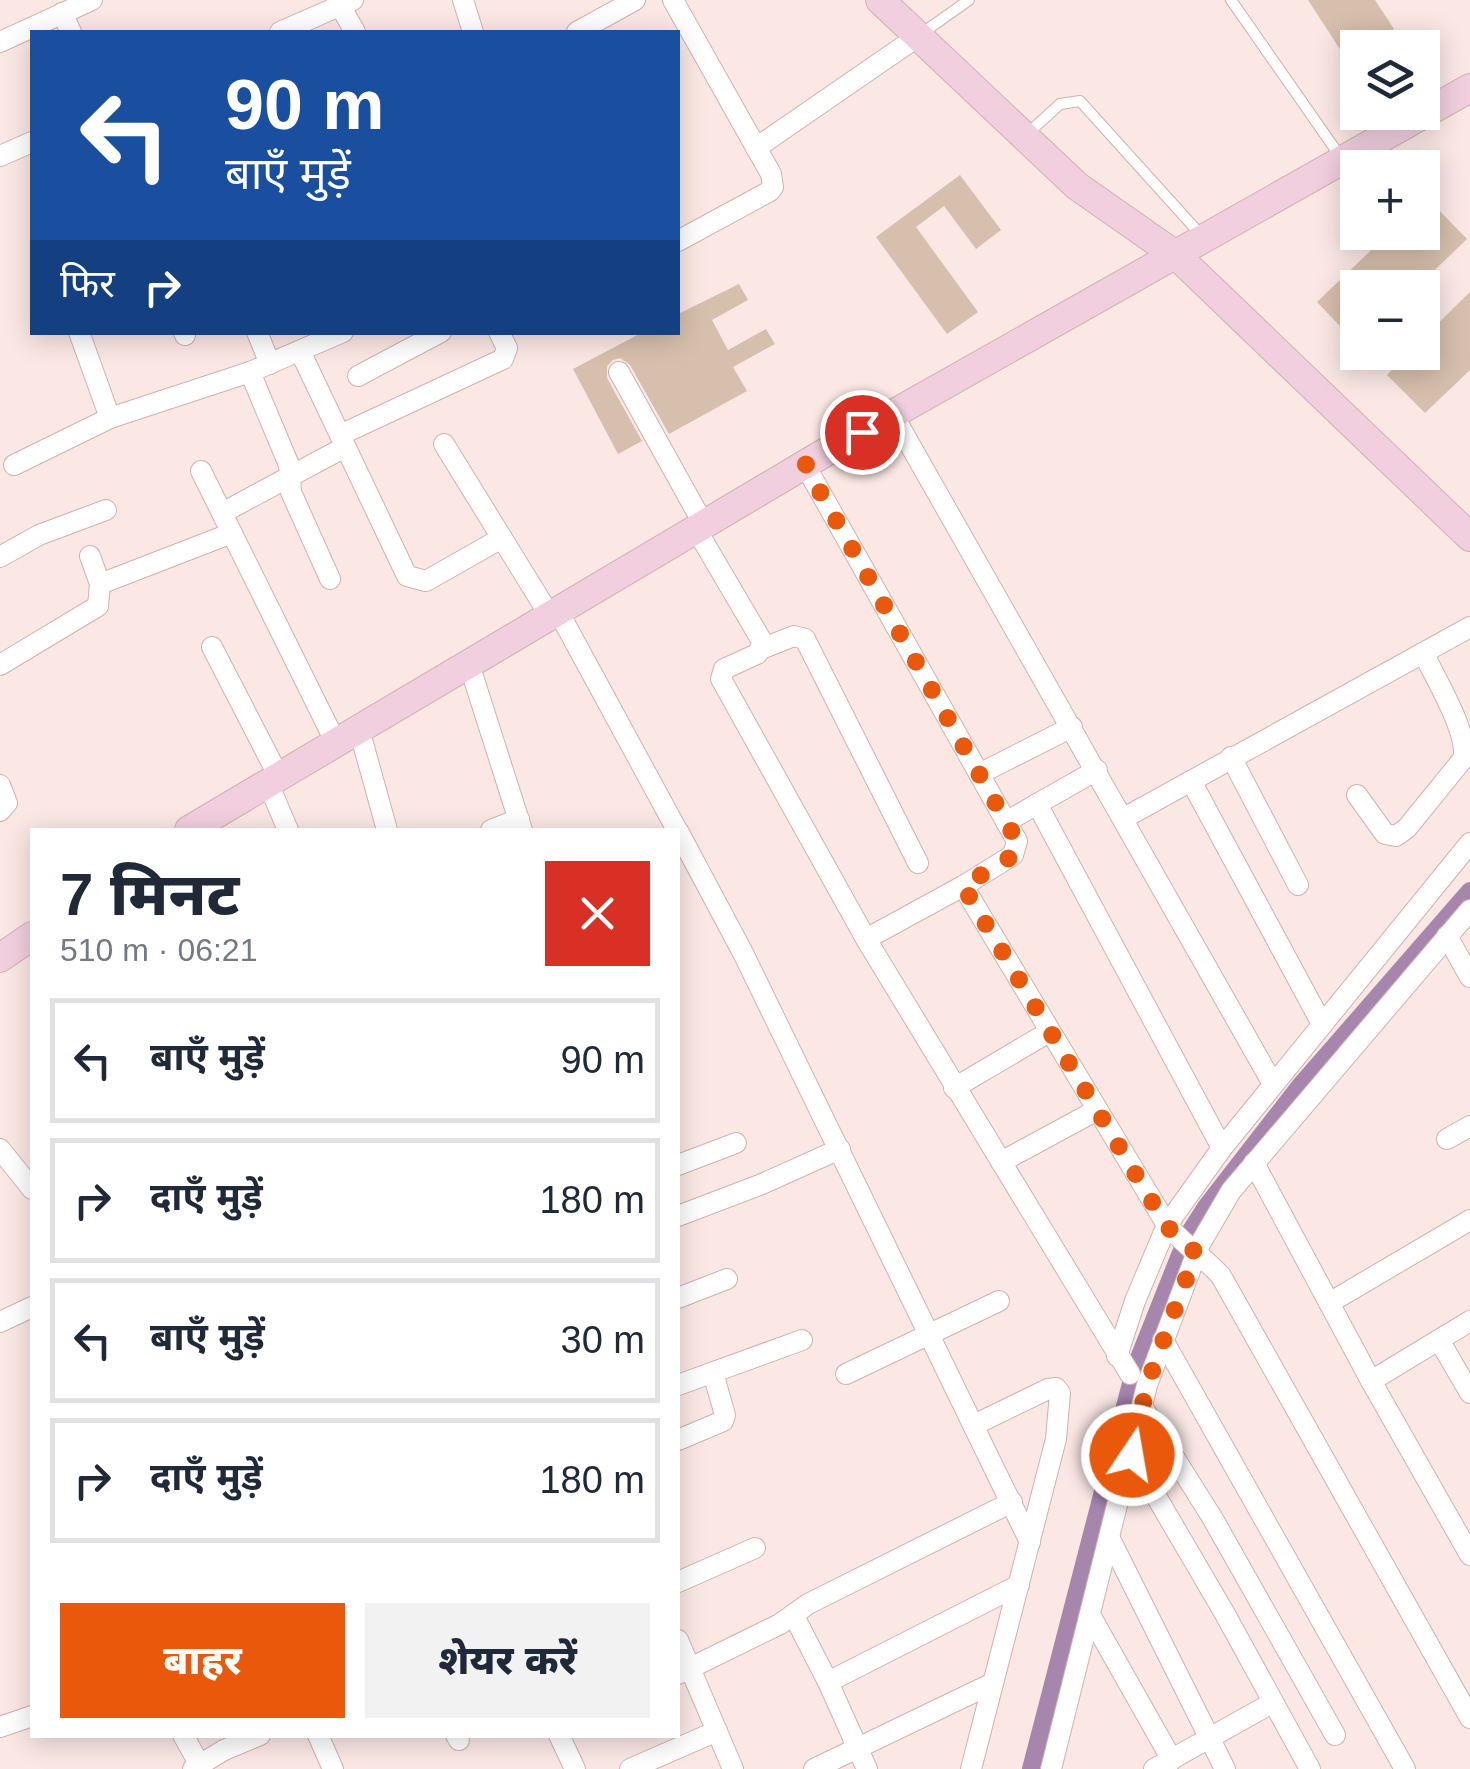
<!DOCTYPE html>
<html lang="hi">
<head>
<meta charset="utf-8">
<style>
	:root { --surface:#fff; --page:#f2f2f3; --text:#1f2937; --muted:#747a83; --line:#e0e1e3; --accent:#ea580c }
	body { margin:0; font-family:Arial,"Noto Sans Devanagari",sans-serif; background:var(--page); color:var(--text); height:100vh; display:flex; flex-direction:column; font-size:38px; white-space:nowrap }
	* { box-sizing:border-box; margin:0 }
	p { font-size:32px; color:var(--muted) }
	.icon { flex:none; width:55px; height:55px; fill:none; stroke:currentColor; stroke-width:2; stroke-linecap:round; stroke-linejoin:round }
	.map { position:relative; flex:1; overflow:hidden }
	.drawer { position:absolute; left:30px; top:828px; width:650px; height:910px; display:flex; flex-direction:column; background:var(--surface); border-radius:0px; box-shadow:0 5px 25px #0003 }
	.drawer>* { flex:none }
	.guide { position:absolute; left:30px; top:30px; width:650px; height:305px; border-radius:0px; box-shadow:0 5px 25px #0003; background:#1a4fa0; color:#fff; overflow:hidden }
	.tools { position:absolute; left:1340px; top:30px; display:grid; gap:20px }
	.tools a { display:grid; place-items:center; width:100px; height:100px; border-radius:0px; background:var(--surface); box-shadow:0 5px 25px #0003; font-size:50px }
	.pin { position:absolute; display:grid; place-items:center; width:85px; height:85px; color:#fff; margin:-42px; border:5px solid #fff; border-radius:50%; box-shadow:0 2px 10px #0007 }
	.me { position:absolute; width:110px; margin:-55px; rotate:12deg; stroke-linejoin:round; filter:drop-shadow(0 0 8px #0008) }
	.turn { display:flex; align-items:center; gap:35px; height:210px; padding:0 30px; font-size:45px }
	.turn .icon { width:130px; height:130px; stroke-width:2.5 }
	.turn b { display:block; font-size:70px; line-height:85px }
	.then { display:flex; align-items:center; height:95px; padding:0 30px; background:#0003; gap:20px; font-size:38px }
	.round { display:grid; place-items:center; flex:none; width:105px; height:105px; border-radius:0px; background:var(--page) }
	.head { display:flex; align-items:center; justify-content:space-between; height:170px; padding:0 30px }
	h1 { font-size:60px; font-weight:800; line-height:75px }
	.primary-button { display:flex; gap:20px; margin-top:auto; padding:20px 30px }
	.primary-button a { flex:1; height:115px; border-radius:0px; background:var(--accent); color:#fff; font-size:40px; font-weight:800; line-height:115px; text-align:center }
	.primary-button a+a { background:var(--page); color:var(--text) }
	ul { padding:0; list-style:none }
	li { display:flex; align-items:center; gap:30px; height:125px; margin:0 20px 15px; padding:0 10px; border:5px solid var(--line); border-radius:0px }
	li div { flex:1 }
	li b { display:block; font-size:38px }
	li em { font-style:normal }
	.map>svg:first-child { display:block }
</style>
</head>
<body>
<div class="map">
<svg width="1470" height="1769" viewBox="0 0 1470 1769">
	<rect width="100%" height="100%" fill="#fbe8e5"/>
	<g fill="none" stroke-linecap="round" stroke-linejoin="round">
		<path stroke="#a786ae" stroke-width="18" d="M1031,1769l104,-401 53,-133 18,-28 94,-121 170,-195"/>
	</g>
	<g fill="#d7bfad">
		<path d="M1308,0h67l19,29 -28,19h-8v5l-11,7z"/>
		<path d="M960,175l41,55 -25,19 -32,-43 -28,21 62,85 -31,22 -71,-97z"/>
		<path d="M1422,193l45,46 -51,49h-58v57l-41,-43 73,-70h32z"/>
		<path d="M739,284l9,16 -36,20 16,30 38,-21 9,15 -42,23 14,24 -78,43 -39,-69 -10,-7 -7,2 -6,6v12l35,63 -24,13 -45,-85 70,-37h35v-18z"/>
		<path d="M1470,292v78l-45,43 -38,-38 22,-23h13v-13z"/>
	</g>
	<g fill="none" stroke-linecap="round" stroke-linejoin="round">
		<defs>
			<g id="lane">
				<path d="M1231,0l111,159"/>
				<path d="M921,34l48,-34"/>
				<path d="M1026,135l34,-31 20,-3 121,134"/>
			</g>
			<g id="street">
				<path d="M337,0l18,32"/>
				<path d="M463,0l10,32"/>
				<path d="M673,0l98,174 2,13 -3,4 -92,50"/>
				<path d="M62,13l9,19"/>
				<path d="M280,32l73,-32"/>
				<path d="M577,32l58,-32"/>
				<path d="M0,42l92,-42"/>
				<path d="M756,148l161,-111"/>
				<path d="M0,156l32,-14"/>
				<path d="M79,332l31,86"/>
				<path d="M184,332l1,3"/>
				<path d="M257,332l13,32"/>
				<path d="M300,351l107,225 19,5 76,-43"/>
				<path d="M250,372l39,93 2,27 39,87"/>
				<path d="M619,372l85,153"/>
				<path d="M358,376l83,-44"/>
				<path d="M893,415l380,669"/>
				<path d="M340,435l163,-76 4,-11 -8,-16"/>
				<path d="M444,444l106,172"/>
				<path d="M14,465l96,-47 140,-46 93,-40"/>
				<path d="M805,465l212,376 -4,14 -50,31"/>
				<path d="M201,471l135,272"/>
				<path d="M222,513l123,-66"/>
				<path d="M696,529l67,114 -6,11 -33,15 -3,10 145,260 264,435"/>
				<path d="M0,557l39,-22 67,-25"/>
				<path d="M100,584l132,-51"/>
				<path d="M558,611l119,219"/>
				<path d="M212,647l67,130"/>
				<path d="M761,649l33,-13 11,3 113,224"/>
				<path d="M469,664l53,166"/>
				<path d="M0,665l98,-59 2,-22 -10,-28"/>
				<path d="M359,729l28,101"/>
				<path d="M1231,757l67,128"/>
				<path d="M979,774l93,-47"/>
				<path d="M1191,781l131,243"/>
				<path d="M268,783l20,47"/>
				<path d="M0,785l7,18 -7,8"/>
				<path d="M1357,795l28,39 11,2 11,-8 56,-69c7,-24 -28,-81 -39,-105"/>
				<path d="M1037,804l60,-34"/>
				<path d="M1124,818l346,-191"/>
				<path d="M1006,822l31,-18 185,344"/>
				<path d="M491,830l28,-11"/>
				<path d="M678,831l65,122 287,589"/>
				<path d="M1447,936l23,41"/>
				<path d="M866,939l97,-53 204,339c16,19 37,32 54,51l249,442"/>
				<path d="M954,1088l95,-56"/>
				<path d="M1447,1139l23,-13"/>
				<path d="M0,1149l32,40"/>
				<path d="M1001,1162l96,-52"/>
				<path d="M1254,1163l117,218 99,174"/>
				<path d="M678,1165l58,-22"/>
				<path d="M678,1216l84,-32 78,-35"/>
				<path d="M678,1298l49,-19"/>
				<path d="M1329,1303l141,-83"/>
				<path d="M0,1322l32,-15"/>
				<path d="M1163,1340l242,429"/>
				<path d="M1439,1340l31,53"/>
				<path d="M1117,1356l18,-55 32,-76 55,-77 248,-305"/>
				<path d="M846,1374l153,-73"/>
				<path d="M1371,1381l99,-60"/>
				<path d="M678,1385l124,-45"/>
				<path d="M1142,1406l71,113 122,216"/>
				<path d="M678,1440l45,-19 2,-6 -12,-42"/>
				<path d="M1132,1455l93,159 85,155"/>
				<path d="M1110,1539l115,230"/>
				<path d="M678,1582l77,-34"/>
				<path d="M1090,1615l82,145"/>
				<path d="M794,1616l34,66 191,-97"/>
				<path d="M678,1640l55,129"/>
				<path d="M678,1674l102,-50 28,-20 204,-102"/>
				<path d="M828,1682l39,87"/>
				<path d="M0,1727l32,-11"/>
				<path d="M183,1735l19,34"/>
				<path d="M318,1735l15,34"/>
				<path d="M456,1735l3,5"/>
				<path d="M559,1735l16,34"/>
				<path d="M193,1769l31,-19 36,-15"/>
				<path d="M630,1769l87,-38"/>
				<path d="M814,1769l177,-85"/>
				<path d="M971,1769l85,-330 4,-46 -4,-5 -8,1 -74,36"/>
				<path d="M1051,1769l96,-384 53,-141 31,-53 239,-281"/>
				<path d="M1154,1769l118,-66"/>
			</g>
			<g id="secondary">
				<path d="M880,0l197,186 100,70 293,281"/>
				<path d="M189,830l642,-381 639,-361"/>
				<path d="M0,958l32,-22"/>
			</g>
		</defs>
		<use href="#lane" stroke="#d0b1ad" stroke-width="12"/>
		<use href="#street" stroke="#d0b1ad" stroke-width="22"/>
		<use href="#secondary" stroke="#d0b1ad" stroke-width="30"/>
		<use href="#lane" stroke="#fff" stroke-width="10"/>
		<use href="#street" stroke="#fff" stroke-width="20"/>
		<use href="#secondary" stroke="#f1cfdf" stroke-width="28"/>
	</g>
	<g fill="none" stroke-linecap="round" stroke-linejoin="round">
		<path stroke="#ea580c" stroke-width="18" stroke-dasharray="0 32.4" d="M862,432l-57,33 212,376 -3,14 -51,31 203,339 18,20 12,7 -49,133 -15,70"/>
	</g>
</svg>
<div class="tools">
<a><svg class="icon" aria-label="layers" viewBox="0 0 24 24"><path d="M12 4l9 5-9 5-9-5zM3 14l9 5 9-5"/></svg></a>
<a>+</a>
<a>−</a>
</div>
<div class="pin" style="left:862px;top:432px;background:#d93025"><svg class="icon" aria-label="arrive" viewBox="0 0 24 24"><path d="M6 21V4h12l-3 4 3 4H6"/></svg></div>
<svg class="me" style="left:1132px;top:1455px" viewBox="-20 -20 40 40"><circle r="17" fill="#ea580c" stroke="#fff" stroke-width="3"/><path d="M0-11L8 9 0 5-8 9z" fill="#fff"/></svg>
<div class="guide">
<div class="turn"><svg class="icon" aria-label="left" viewBox="0 0 24 24"><path d="M17 20v-9H6M10 6l-5 5 5 5"/></svg><div><b>90 m</b>बाएँ मुड़ें</div></div>
<div class="then">फिर<svg class="icon" aria-label="right" viewBox="0 0 24 24"><path d="M7 20v-9h11M14 6l5 5-5 5"/></svg></div>
</div>
<section class="drawer">
<div class="head"><div><h1>7 मिनट</h1><p>510 m · 06:21</p></div><a class="round" style="background:#d93025;color:#fff"><svg class="icon" aria-label="close" viewBox="0 0 24 24"><path d="M6 6l12 12M18 6L6 18"/></svg></a></div>
<ul>
<li><svg class="icon" aria-label="left" viewBox="0 0 24 24"><path d="M17 20v-9H6M10 6l-5 5 5 5"/></svg><div><b>बाएँ मुड़ें</b></div><em>90 m</em></li>
<li><svg class="icon" aria-label="right" viewBox="0 0 24 24"><path d="M7 20v-9h11M14 6l5 5-5 5"/></svg><div><b>दाएँ मुड़ें</b></div><em>180 m</em></li>
<li><svg class="icon" aria-label="left" viewBox="0 0 24 24"><path d="M17 20v-9H6M10 6l-5 5 5 5"/></svg><div><b>बाएँ मुड़ें</b></div><em>30 m</em></li>
<li><svg class="icon" aria-label="right" viewBox="0 0 24 24"><path d="M7 20v-9h11M14 6l5 5-5 5"/></svg><div><b>दाएँ मुड़ें</b></div><em>180 m</em></li>
</ul>
<div class="primary-button"><a>बाहर</a><a>शेयर करें</a></div>
</section>
</div>
</body>
</html>
